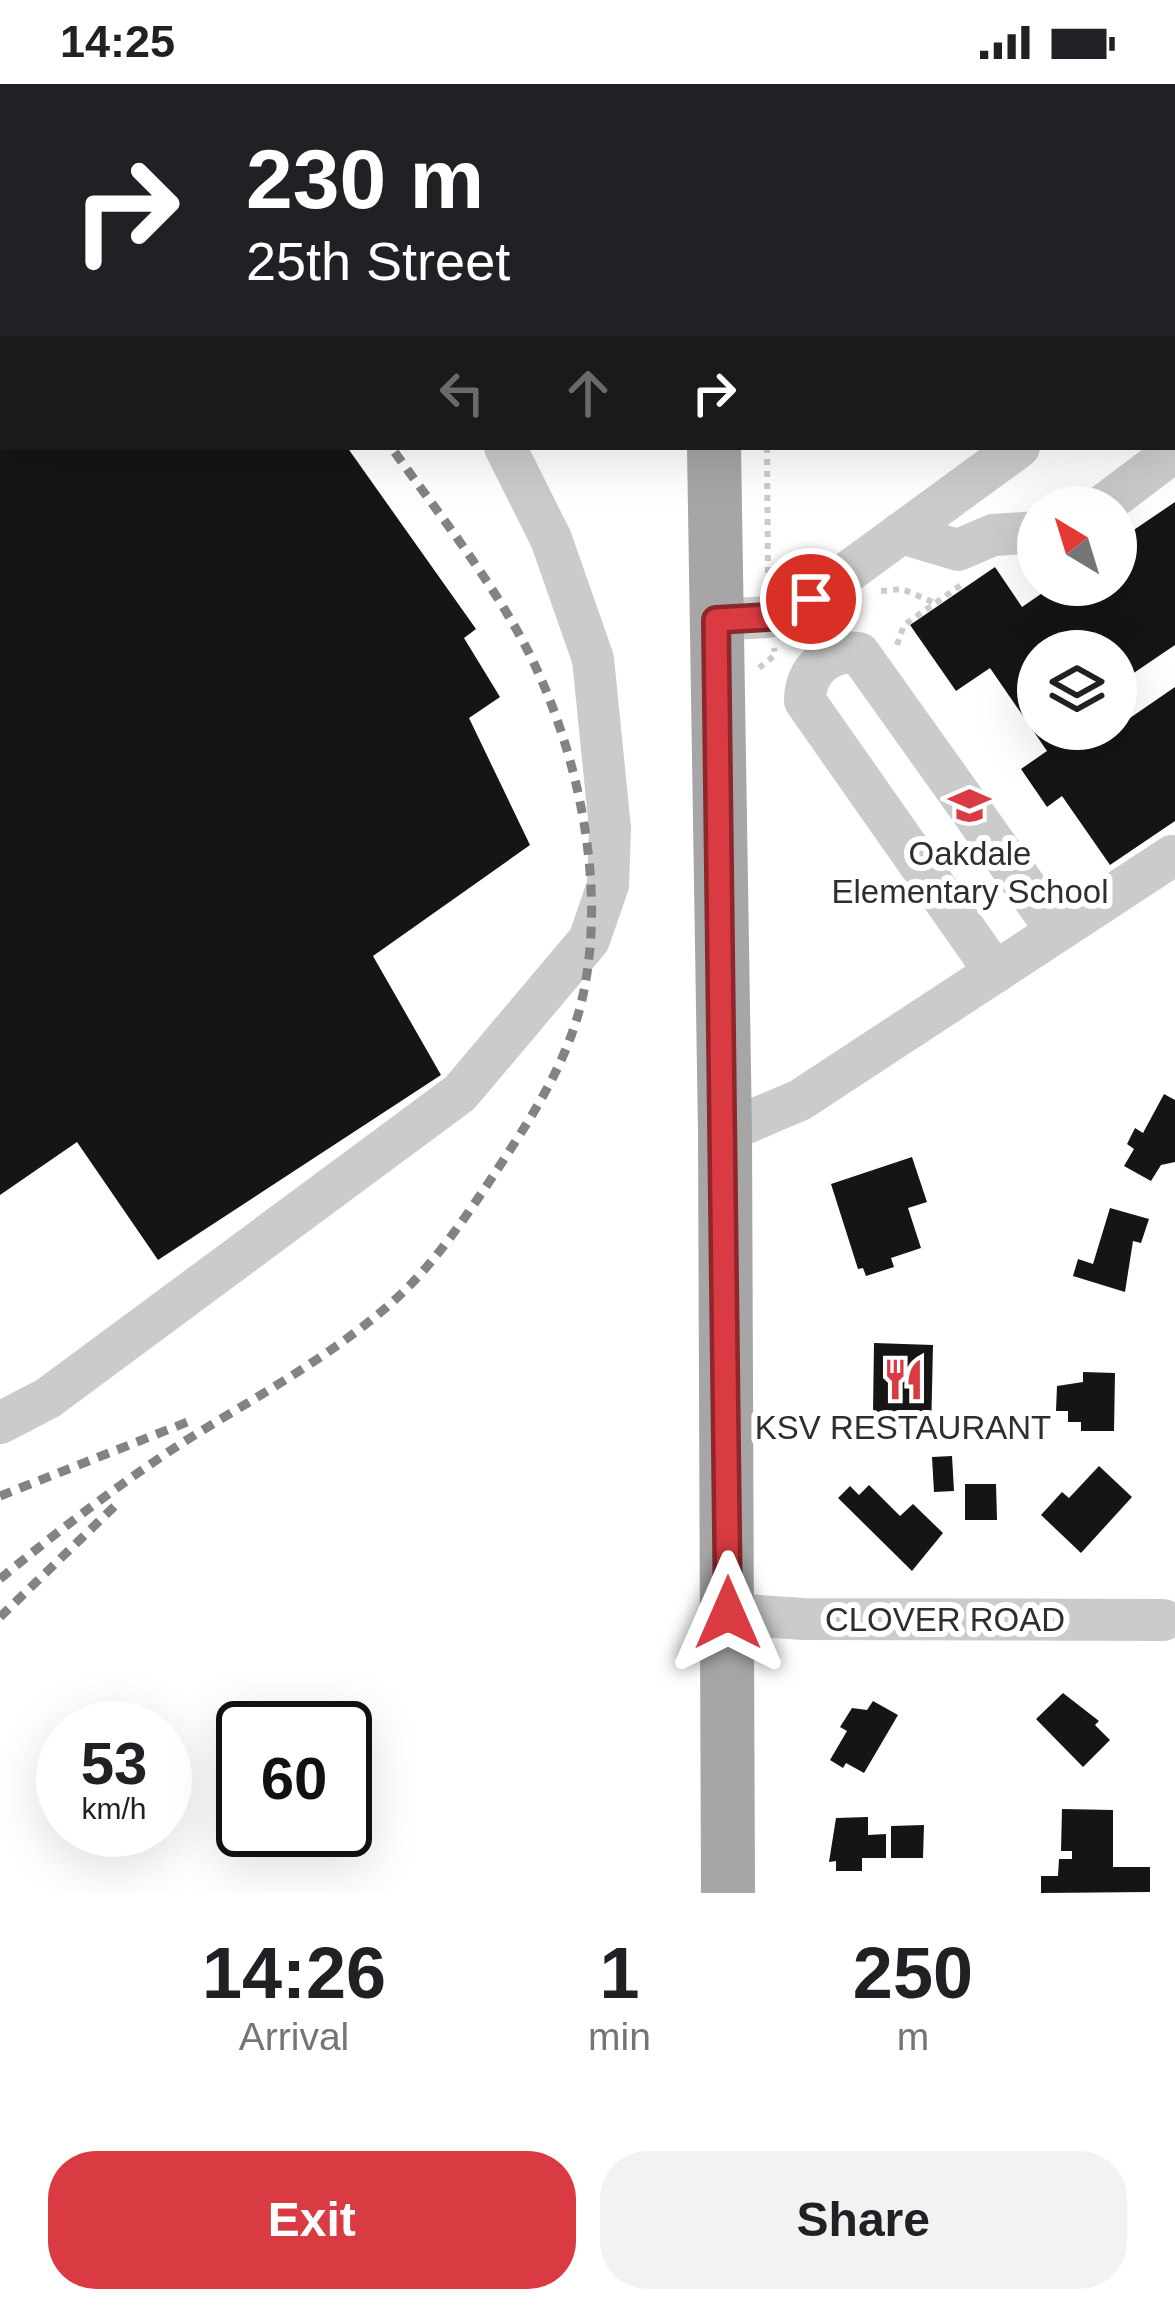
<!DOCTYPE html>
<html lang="en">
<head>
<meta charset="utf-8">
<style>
	:root { --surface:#fff; --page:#f2f2f2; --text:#202124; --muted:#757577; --accent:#da3b43 }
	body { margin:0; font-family:Arial,sans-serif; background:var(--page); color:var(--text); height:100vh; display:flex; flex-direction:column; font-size:45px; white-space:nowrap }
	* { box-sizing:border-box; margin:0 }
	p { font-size:39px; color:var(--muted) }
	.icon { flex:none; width:66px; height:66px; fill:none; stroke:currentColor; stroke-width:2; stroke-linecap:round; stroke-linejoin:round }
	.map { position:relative; height:1809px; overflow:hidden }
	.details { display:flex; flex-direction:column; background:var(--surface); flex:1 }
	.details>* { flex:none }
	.top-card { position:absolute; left:0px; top:0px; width:1176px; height:366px; box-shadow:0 12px 48px #0002; background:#202124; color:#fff; overflow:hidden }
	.needle { width:78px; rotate:322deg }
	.controls { position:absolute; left:1017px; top:402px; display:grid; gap:24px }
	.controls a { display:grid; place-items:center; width:120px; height:120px; border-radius:50%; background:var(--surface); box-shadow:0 12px 48px #0002; font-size:60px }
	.speed { position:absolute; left:36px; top:1617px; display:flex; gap:24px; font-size:60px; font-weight:700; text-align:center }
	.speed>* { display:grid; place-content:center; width:156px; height:156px; border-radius:50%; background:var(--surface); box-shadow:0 12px 48px #0002; line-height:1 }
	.speed small { font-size:30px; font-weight:400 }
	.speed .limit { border:6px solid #111; border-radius:18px; background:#fff; color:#111 }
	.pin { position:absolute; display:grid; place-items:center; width:102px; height:102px; color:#fff; margin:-51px; border:6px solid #fff; border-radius:50%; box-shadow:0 3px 12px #0007 }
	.me { position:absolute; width:132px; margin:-66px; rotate:0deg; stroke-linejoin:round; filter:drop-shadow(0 0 9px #0008) }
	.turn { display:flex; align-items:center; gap:42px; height:252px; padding:0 48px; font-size:54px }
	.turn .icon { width:156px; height:156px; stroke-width:2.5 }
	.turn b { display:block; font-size:84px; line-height:102px }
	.lanes { display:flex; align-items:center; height:114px; padding:0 48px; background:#0003; justify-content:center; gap:60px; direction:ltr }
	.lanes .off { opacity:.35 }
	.eta { display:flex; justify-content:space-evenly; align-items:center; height:204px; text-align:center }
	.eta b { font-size:72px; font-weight:800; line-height:84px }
	.action { display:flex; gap:24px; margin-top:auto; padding:24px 48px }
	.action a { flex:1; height:138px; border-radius:48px; background:var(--accent); color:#fff; font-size:48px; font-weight:800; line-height:138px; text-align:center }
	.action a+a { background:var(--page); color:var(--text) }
	.status { display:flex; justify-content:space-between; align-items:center; height:84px; padding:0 60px; background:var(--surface); direction:ltr }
	.status svg { height:33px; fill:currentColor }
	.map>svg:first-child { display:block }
</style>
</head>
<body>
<div class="status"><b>14:25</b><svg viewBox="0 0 49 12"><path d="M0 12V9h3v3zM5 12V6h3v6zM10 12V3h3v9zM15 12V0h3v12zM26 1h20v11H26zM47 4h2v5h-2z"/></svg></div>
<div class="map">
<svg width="1175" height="1809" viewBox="0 0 1175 1809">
	<rect width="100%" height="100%" fill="#fff"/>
	<g fill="#151515">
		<path d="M0,363h347l129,182 -12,9 36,59 -31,21 61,127 -157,111 68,119 -283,185 -81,-118 -77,53z"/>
		<path d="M1175,418v143l-59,40v-34h-78v78h78v-26l11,17 48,-33v134l-65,44 -48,-69 -15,11 -26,-38 26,-18 -57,-83 -34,23 -46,-66 85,-58 27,40 32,-22h62v-43z"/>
		<path d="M1164,1010l11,6v62l-14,3 -10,16 -27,-15 10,-17 -7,-5 8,-16 8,5z"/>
		<path d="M912,1073l15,45 -19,6 13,40 -30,10 3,9 -28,9 -3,-8 -5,1 -27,-85z"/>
		<path d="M1110,1124l39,11 -8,24 -8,-2 -8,51 -52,-16 5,-17 15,5z"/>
		<path d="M874,1259l59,2 -2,89 -66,-1 1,-20h7z"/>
		<path d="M1083,1288l32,1 -1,58h-33v-9h-13v-11h-12l1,-25 26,-4z"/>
		<path d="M952,1372l2,35 -20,1 -2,-35z"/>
		<path d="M1099,1382l33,31 -51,56 -40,-38 21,-23 7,6z"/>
		<path d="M965,1400h31l1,36h-32z"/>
		<path d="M869,1401l31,31 13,-12 30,29 -31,38 -74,-73 12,-12 9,9z"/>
		<path d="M1063,1609l36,28 -4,4 15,15 -27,27 -47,-48z"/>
		<path d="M873,1617l25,14 -34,58 -18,-10 -3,5 -13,-8 17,-29 -7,-4 12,-19 15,2z"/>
		<path d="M1062,1725l51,1v57h37v25l-109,1v-17h17l1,-17h13v-8h-11z"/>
		<path d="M868,1733v18l18,-1v24h-24v13h-26v-10l-7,1 7,-44z"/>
		<path d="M924,1741l-1,33h-32v-32z"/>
	</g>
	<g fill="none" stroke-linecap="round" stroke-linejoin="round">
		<g stroke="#cbcbcb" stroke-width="6" stroke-dasharray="6 6" stroke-linecap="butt">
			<path d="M766,0v3"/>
			<path d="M767,363l1,134"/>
			<path d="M881,507l21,-2 33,14"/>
			<path d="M897,561l7,-20 60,-42"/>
			<path d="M759,584l16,-13 -1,-7"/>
		</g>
		<g stroke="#cbcbcb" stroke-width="42">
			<path d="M265,0l2,3"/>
			<path d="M1173,259l2,-2"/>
			<path d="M1101,423l74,-56"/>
			<path d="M901,449l57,17 35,-15 45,-3"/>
			<path d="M716,536l52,-3 43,-18 208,-152"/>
			<path d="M995,888l-190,-271c0,-31 23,-52 54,-48l198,278"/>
			<path d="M725,1048l75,-32 372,-244"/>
			<path d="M0,1339l48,-25 412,-305 129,-153 19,-55 2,-57 -17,-169 -42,-120 -46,-92"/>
			<path d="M728,1530l76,5 359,1"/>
		</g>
		<g stroke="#a6a6a6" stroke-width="54">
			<path d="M713,0v3"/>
			<path d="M714,363l11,685 3,761"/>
		</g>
		<g stroke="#838383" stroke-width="9" stroke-dasharray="12 9" stroke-linecap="butt">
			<path d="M139,0l2,3"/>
			<path d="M0,1412l195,-77"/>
			<path d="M0,1495c59,-49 118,-94 182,-136 73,-46 155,-89 218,-148 37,-35 67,-80 95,-122 36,-55 74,-112 88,-178 24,-111 -5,-244 -55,-344 -37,-72 -90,-138 -137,-204"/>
			<path d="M0,1533l120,-116"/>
		</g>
	</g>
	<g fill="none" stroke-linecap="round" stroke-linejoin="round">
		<defs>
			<path id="route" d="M728,1529l-12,-993 52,-3 43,-18"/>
		</defs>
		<use href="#route" stroke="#8e262c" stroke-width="30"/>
		<use href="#route" stroke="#da3b43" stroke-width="21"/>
	</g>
	<defs>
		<symbol id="school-bare" viewBox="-9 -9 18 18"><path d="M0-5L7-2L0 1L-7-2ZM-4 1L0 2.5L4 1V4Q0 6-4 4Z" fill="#da3b43" stroke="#fff" stroke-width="2.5" paint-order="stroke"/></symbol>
		<symbol id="restaurant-bare" viewBox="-9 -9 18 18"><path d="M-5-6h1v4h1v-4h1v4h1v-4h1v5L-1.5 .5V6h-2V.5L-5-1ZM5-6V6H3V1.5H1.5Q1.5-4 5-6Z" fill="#da3b43" stroke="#fff" stroke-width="2.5" paint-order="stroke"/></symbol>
	</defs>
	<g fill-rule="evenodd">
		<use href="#school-bare" x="940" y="692" width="59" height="59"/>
		<use href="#restaurant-bare" x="874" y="1266" width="59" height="59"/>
	</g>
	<g text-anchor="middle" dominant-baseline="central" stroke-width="12" stroke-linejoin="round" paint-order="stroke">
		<g font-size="33" fill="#2e2e2e" stroke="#fff">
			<text x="970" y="769">Oakdale<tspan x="970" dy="38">Elementary School</tspan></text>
			<text x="903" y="1343">KSV RESTAURANT</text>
		</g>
		<g font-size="33" fill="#2e2e2e" stroke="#fff">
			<text x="945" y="1535">CLOVER ROAD</text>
		</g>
	</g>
</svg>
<div class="controls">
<a><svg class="needle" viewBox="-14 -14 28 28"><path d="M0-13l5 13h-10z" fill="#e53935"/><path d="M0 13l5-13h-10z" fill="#757577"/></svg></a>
<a><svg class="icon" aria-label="layers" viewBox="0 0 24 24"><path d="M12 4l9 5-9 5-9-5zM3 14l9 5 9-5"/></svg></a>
</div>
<div class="speed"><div>53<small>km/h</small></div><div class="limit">60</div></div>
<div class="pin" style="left:811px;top:515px;background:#d93025"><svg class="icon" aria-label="arrive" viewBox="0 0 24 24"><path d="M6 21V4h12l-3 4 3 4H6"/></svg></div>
<svg class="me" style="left:728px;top:1529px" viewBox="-20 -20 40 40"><path d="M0-17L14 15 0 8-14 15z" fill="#da3b43" stroke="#fff" stroke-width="4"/></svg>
<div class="top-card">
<div class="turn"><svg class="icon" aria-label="right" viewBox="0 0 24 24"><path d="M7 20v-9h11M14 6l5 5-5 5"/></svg><div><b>230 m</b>25th Street</div></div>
<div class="lanes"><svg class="icon off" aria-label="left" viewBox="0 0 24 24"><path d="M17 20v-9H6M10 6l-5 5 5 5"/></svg><svg class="icon off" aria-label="ahead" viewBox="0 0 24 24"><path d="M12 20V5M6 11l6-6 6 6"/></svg><svg class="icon" aria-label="right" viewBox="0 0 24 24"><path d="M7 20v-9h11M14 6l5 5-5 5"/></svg></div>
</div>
</div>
<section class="details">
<div class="eta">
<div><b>14:26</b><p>Arrival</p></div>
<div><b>1</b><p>min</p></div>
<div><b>250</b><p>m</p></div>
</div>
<div class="action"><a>Exit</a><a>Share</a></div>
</section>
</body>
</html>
